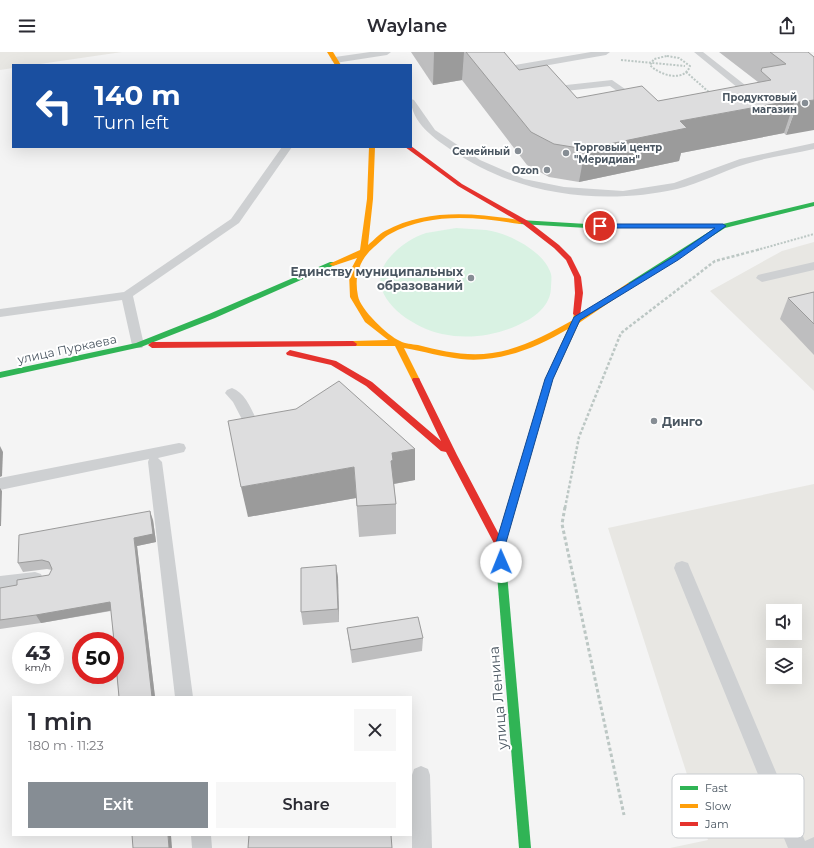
<!DOCTYPE html>
<html lang="en">
<head>
<meta charset="utf-8">
<style>
	:root { --surface:#fff; --page:#f7f7f7; --text:#2b2b33; --muted:#7c7c81; --accent:#868d94 }
	body { margin:0; font-family:Montserrat,sans-serif; background:var(--page); color:var(--text); height:100vh; display:flex; flex-direction:column; font-size:15px; white-space:nowrap }
	* { box-sizing:border-box; margin:0 }
	p { font-size:13px; color:var(--muted) }
	.icon { flex:none; width:22px; height:22px; fill:none; stroke:currentColor; stroke-width:2; stroke-linecap:round; stroke-linejoin:round }
	.map { position:relative; flex:1; overflow:hidden }
	.drawer { position:absolute; left:12px; top:644px; width:400px; height:140px; display:flex; flex-direction:column; background:var(--surface); border-radius:0px; box-shadow:0 4px 16px #0002 }
	.drawer>* { flex:none }
	.banner { position:absolute; left:12px; top:12px; width:400px; height:84px; border-radius:0px; box-shadow:0 4px 16px #0002; background:#1a4fa0; color:#fff; overflow:hidden }
	.buttons { position:absolute; left:766px; top:552px; display:grid; gap:8px }
	.buttons a { display:grid; place-items:center; width:36px; height:36px; border-radius:0px; background:var(--surface); box-shadow:0 4px 16px #0002; font-size:20px }
	.speed { position:absolute; left:12px; top:580px; display:flex; gap:8px; font-size:20px; font-weight:700; text-align:center }
	.speed>* { display:grid; place-content:center; width:52px; height:52px; border-radius:50%; background:var(--surface); box-shadow:0 4px 16px #0002; line-height:1 }
	.speed small { font-size:10px; font-weight:400 }
	.speed .limit { border:6px solid #d22; background:#fff; color:#111 }
	.pin { position:absolute; display:grid; place-items:center; width:34px; height:34px; color:#fff; margin:-17px; border:2px solid #fff; border-radius:50%; box-shadow:0 1px 4px #0007 }
	.me { position:absolute; width:44px; margin:-22px; rotate:359deg; stroke-linejoin:round; filter:drop-shadow(0 0 3px #0008) }
	.turn { display:flex; align-items:center; gap:14px; height:84px; padding:0 16px; font-size:18px }
	.turn .icon { width:52px; height:52px; stroke-width:2.5 }
	.turn b { display:block; font-size:28px; line-height:34px }
	.round { display:grid; place-items:center; flex:none; width:42px; height:42px; border-radius:0px; background:var(--page) }
	.headline { display:flex; align-items:center; justify-content:space-between; height:68px; padding:0 16px }
	h1 { font-size:24px; font-weight:600; line-height:30px }
	.cta { display:flex; gap:8px; margin-top:auto; padding:8px 16px }
	.cta a { flex:1; height:46px; border-radius:0px; background:var(--accent); color:#fff; font-size:16px; font-weight:600; line-height:46px; text-align:center }
	.cta a+a { background:var(--page); color:var(--text) }
	header { display:flex; justify-content:space-between; align-items:center; height:52px; padding:0 16px; background:var(--surface); font-size:18px; font-weight:600 }
	.map>svg:first-child { display:block }
</style>
</head>
<body>
<header><svg class="icon" aria-label="menu" viewBox="0 0 24 24"><path d="M4 6h16M4 12h16M4 18h16"/></svg>Waylane<svg class="icon" aria-label="share" viewBox="0 0 24 24"><path d="M12 15V3M7 8l5-5 5 5M5 13v7h14v-7"/></svg></header>
<div class="map">
<svg width="814" height="796" viewBox="0 0 814 796">
	<rect width="100%" height="100%" fill="#f4f4f4"/>
	<g fill="#e8e7e3" fill-rule="evenodd">
		<path d="M0,0h122l-89,13h-20v3l-13,2z"/>
		<path d="M814,190v149l-104,-100 72,-40z"/>
		<path d="M814,432v364h-144l38,-8 -100,-312zM773,559h22v22h-22zM773,603h22v22h-22z"/>
	</g>
	<path fill="#d9f2e3" d="M456,176c10,1 20,1 30,2 23,3 58,21 65,44 1,4 0,9 0,13 0,15 -11,27 -25,34 -25,14 -56,19 -84,13 -33,-7 -84,-43 -51,-78 10,-11 22,-19 35,-23 10,-2 20,-3 30,-5z"/>
	<g fill="none" stroke-linecap="round" stroke-linejoin="round">
		<g stroke="#bcc7c4" stroke-width="2" stroke-dasharray="2 1.5" stroke-linecap="butt">
			<path d="M667,4l12,2 11,8c-6,17 -31,9 -40,-1l4,-6z"/>
			<path d="M621,8l64,6"/>
			<path d="M686,20l24,21"/>
			<path d="M757,198l57,-16"/>
		</g>
		<path stroke="#bcc7c4" stroke-width="2.5" stroke-dasharray="3 2" stroke-linecap="butt" d="M565,456l14,-71 42,-104 94,-72 46,-12"/>
		<path stroke="#bcc7c4" stroke-width="3" stroke-dasharray="3.5 2.5" stroke-linecap="butt" d="M565,455l-3,17 62,291"/>
		<g fill="#ced0d2" fill-rule="evenodd">
			<path d="M370,0h21l-4,3 -52,8 -4,-3 4,-3z"/>
			<path d="M479,0h9l14,13h13l76,-13h19l-4,3 -91,16 -18,-2z"/>
			<path d="M694,0h9l42,33 7,12 -3,8h-6l-1,-8 -4,-9z"/>
			<path d="M612,28l26,18v4h-6l-22,-16 -62,7 -5,-3 5,-3z"/>
			<path d="M411,47l3,1 21,30 45,30 44,19 40,8 59,4 51,-8 66,-24 74,-16v6c-22,5 -46,8 -68,15 -23,7 -45,19 -69,25 -75,17 -160,6 -224,-38 -18,-12 -42,-28 -42,-52z"/>
			<path d="M282,95h10l-53,76 -106,73 11,49 -2,3h-8l-2,-3 -10,-45 -122,17v-8l124,-17 107,-73z"/>
			<path d="M814,210v8l-52,12 -6,-4 2,-3z"/>
			<path d="M232,336c15,5 22,28 29,41l-2,4 -5,1 -5,-1 -16,-31 -8,-9 2,-3z"/>
			<path d="M179,391l5,1 2,4 -2,4 -26,6 4,4 31,235h-18l-27,-235 1,-3 -149,31v-12z"/>
			<path d="M682,509l6,2 2,5 115,273 9,-4v11h-26l-114,-280 2,-5z"/>
			<path d="M35,520l6,2 2,5 -2,5 -41,6v-14z"/>
			<path d="M421,714l7,3 2,6 2,73h-20v-73l2,-6z"/>
			<path d="M191,783h20l1,13h-20z"/>
		</g>
		<g fill="#30b455" fill-rule="evenodd">
			<path d="M814,150v4l-89,22 -94,59 -4,-2 1,-2 87,-55h-128l-67,-4 -4,-2 4,-2 67,4h136z"/>
			<path d="M330,210h6l1,2 -122,54 -74,29 -141,31v-6l136,-29 73,-29z"/>
			<path d="M501,506l4,1 1,3 25,286h-12l-23,-286 1,-3z"/>
		</g>
		<g fill="#ff9f0a" fill-rule="evenodd">
			<path d="M327,0h6l8,13h-6z"/>
			<path d="M369,95h6l-2,52 -5,46c6,-5 11,-11 17,-14 42,-23 90,-18 135,-11l4,2 -4,2c-43,-7 -90,-12 -130,10 -6,3 -11,9 -16,13 -15,13 -20,30 -16,49 2,13 30,40 42,45 5,3 12,3 18,4 24,6 49,12 74,8 29,-4 56,-19 81,-33l1,-8h6l1,2 47,-31h3l4,2 -56,38 -26,56 -48,167 1,16 -1,3 -4,1 -4,-1 -2,-19 50,-167 23,-50c-32,19 -69,34 -107,30 -19,-2 -38,-8 -57,-11l16,32 -4,3 -4,-3 -17,-34h-45l-1,-2 4,-3 35,-1 -23,-18 -15,-25 -1,-24 8,-15 -24,8 -4,-2 31,-14 7,-51z"/>
		</g>
		<g fill="#e5322d" fill-rule="evenodd">
			<path d="M411,94l51,38 66,37 31,24 12,12 10,20 2,16 -3,23 -3,1 -4,-3 2,-21 -1,-16 -8,-17 -12,-12 -31,-24 -65,-38 -53,-39z"/>
			<path d="M353,289l4,3 -1,2 -204,2 -4,-3 4,-3z"/>
			<path d="M290,298l46,11 36,21 69,59 -29,-61 1,-2h6l38,77 48,91 -2,3 -3,1 -3,-1 -51,-97 -5,-1 -75,-65 -35,-21 -44,-10 -1,-2z"/>
		</g>
	</g>
	<g fill="#bebebf">
		<path d="M411,0h93l15,18 58,28 81,3 99,-18 1,-1 -39,-30h89l6,5 -28,78 -2,-2 -103,20 -2,8 -100,21 -30,-5 -22,-12 -65,-85 -29,5z"/>
		<path d="M814,240v63l-34,-36 8,-21z"/>
		<path d="M415,397v31l-21,4 2,20v30l-37,3 -3,-39 -108,19z"/>
		<path d="M153,468l3,22 -19,4 18,151h-36l-8,-86 -70,12 -41,6v-41l17,-3 32,-10 3,-5 -5,-1 -24,3 -5,-9z"/>
		<path d="M336,513l2,13 1,44 -36,3 -2,-13z"/>
		<path d="M347,576l76,10 -1,13 -70,12z"/>
	</g>
	<g fill="#9b9b9b">
		<path d="M434,0h30l-2,28 -29,5z"/>
		<path d="M795,48l-11,33 -103,20 -2,8 -100,21 6,-33 95,-28z"/>
		<path d="M814,48v30l-28,5 12,-33z"/>
		<path d="M0,394l3,6 -1,24 -2,1z"/>
		<path d="M415,397v31l-22,4 -2,-23 1,-8z"/>
		<path d="M354,415l2,31 -108,19 -7,-30z"/>
		<path d="M0,436l2,3 -1,35h-1z"/>
		<path d="M150,459l3,9 3,22 -19,4 18,151h-3l-18,-159z"/>
		<path d="M336,513l2,13 1,44 -1,-13z"/>
		<path d="M110,550l4,8 -73,13 -5,-8z"/>
		<path d="M168,783h3l1,13h-3z"/>
	</g>
	<g fill="#ddddde" stroke="#9b9b9b">
		<path d="M466,0h38l15,18 28,-5 30,33 65,-12 16,15 113,-21 -10,-9 1,-3 24,-4 -16,-12h38l6,5v43l-16,2 -3,-2 -115,21 7,7 -102,21 -31,-5 -23,-12z"/>
		<path d="M814,240v32l-26,-26z"/>
		<path d="M339,329l76,68 -23,4 1,7 -2,1 5,43 -39,2 -3,-39 -113,20 -13,-66 68,-12z"/>
		<path d="M150,459l3,23 -19,4 18,159h-33l-4,-43v-13h-1l-4,-39 -74,13 -36,5v-32l17,-3v-5l32,-5 3,-6 -3,-7 -7,-2 -24,3 1,-28z"/>
		<path d="M336,513l2,44 -37,3v-44z"/>
		<path d="M418,565l5,21 -72,12 -4,-22z"/>
		<path d="M132,783h36l1,13h-36z"/>
		<path d="M249,783h142l1,13h-144z"/>
	</g>
	<path fill="#1a73e8" stroke="#114b97" d="M598,172h125l3,2 -48,34 -98,60 -27,59 -48,167 1,16 -5,4 -5,-4 -1,-16 50,-167 29,-62 99,-60 42,-29h-115l-2,-1z"/>
	<g fill="#868d94" stroke="#fff" stroke-width="1.5">
		<circle cx="805" cy="51" r="4"/>
		<circle cx="518" cy="99" r="4"/>
		<circle cx="566" cy="101" r="4"/>
		<circle cx="547" cy="118" r="4"/>
		<circle cx="471" cy="226" r="4"/>
		<circle cx="654" cy="369" r="4"/>
	</g>
	<g text-anchor="middle" dominant-baseline="central" stroke-width="4" stroke-linejoin="round" paint-order="stroke">
		<g font-size="10" font-weight="bold" fill="#4a5661" stroke="#fff" text-anchor="end">
			<text x="797" y="45">Продуктовый<tspan x="797" dy="12">магазин</tspan></text>
			<text x="574" y="95" text-anchor="start">Торговый центр<tspan x="574" dy="12">"Меридиан"</tspan></text>
			<text x="510" y="99">Семейный</text>
			<text x="539" y="118">Ozon</text>
		</g>
		<g font-size="12" font-weight="bold" fill="#4a5661" stroke="#fff" text-anchor="end">
			<text x="463" y="219">Единству муниципальных<tspan x="463" dy="14">образований</tspan></text>
			<text x="662" y="369" text-anchor="start">Динго</text>
		</g>
		<g font-size="12" fill="#4a5661" stroke="#fff">
			<text transform="translate(67 297) rotate(-12)">улица Пуркаева</text>
		</g>
		<g font-size="14" fill="#4a5661" stroke="#fff">
			<text transform="translate(498 646) rotate(-95)">улица Ленина</text>
		</g>
	</g>
	<rect x="672" y="722" width="132" height="64" rx="6" fill="#fff" stroke="#c9ccd0" stroke-width="1"/>
	<rect x="680" y="734" width="18" height="4" fill="#30b455"/>
	<rect x="680" y="752" width="18" height="4" fill="#ff9f0a"/>
	<rect x="680" y="770" width="18" height="4" fill="#e5322d"/>
	<g font-size="11" fill="#4a5661">
		<text x="705" y="740">Fast</text>
		<text x="705" y="758">Slow</text>
		<text x="705" y="776">Jam</text>
	</g>
</svg>
<div class="buttons">
<a><svg class="icon" aria-label="sound" viewBox="0 0 24 24"><path d="M4 9h4l5-4v14l-5-4H4zM17 9q2 3 0 6"/></svg></a>
<a><svg class="icon" aria-label="layers" viewBox="0 0 24 24"><path d="M12 4l9 5-9 5-9-5zM3 14l9 5 9-5"/></svg></a>
</div>
<div class="speed"><div>43<small>km/h</small></div><div class="limit">50</div></div>
<div class="pin" style="left:600px;top:174px;background:#d93025"><svg class="icon" aria-label="arrive" viewBox="0 0 24 24"><path d="M6 21V4h12l-3 4 3 4H6"/></svg></div>
<svg class="me" style="left:501px;top:510px" viewBox="-20 -20 40 40"><circle r="19" fill="#fff"/><path d="M0-13L10 11 0 6-10 11z" fill="#1a73e8"/></svg>
<div class="banner">
<div class="turn"><svg class="icon" aria-label="left" viewBox="0 0 24 24"><path d="M17 20v-9H6M10 6l-5 5 5 5"/></svg><div><b>140 m</b>Turn left</div></div>
</div>
<section class="drawer">
<div class="headline"><div><h1>1 min</h1><p>180 m · 11:23</p></div><a class="round"><svg class="icon" aria-label="close" viewBox="0 0 24 24"><path d="M6 6l12 12M18 6L6 18"/></svg></a></div>
<div class="cta"><a>Exit</a><a>Share</a></div>
</section>
</div>
</body>
</html>
